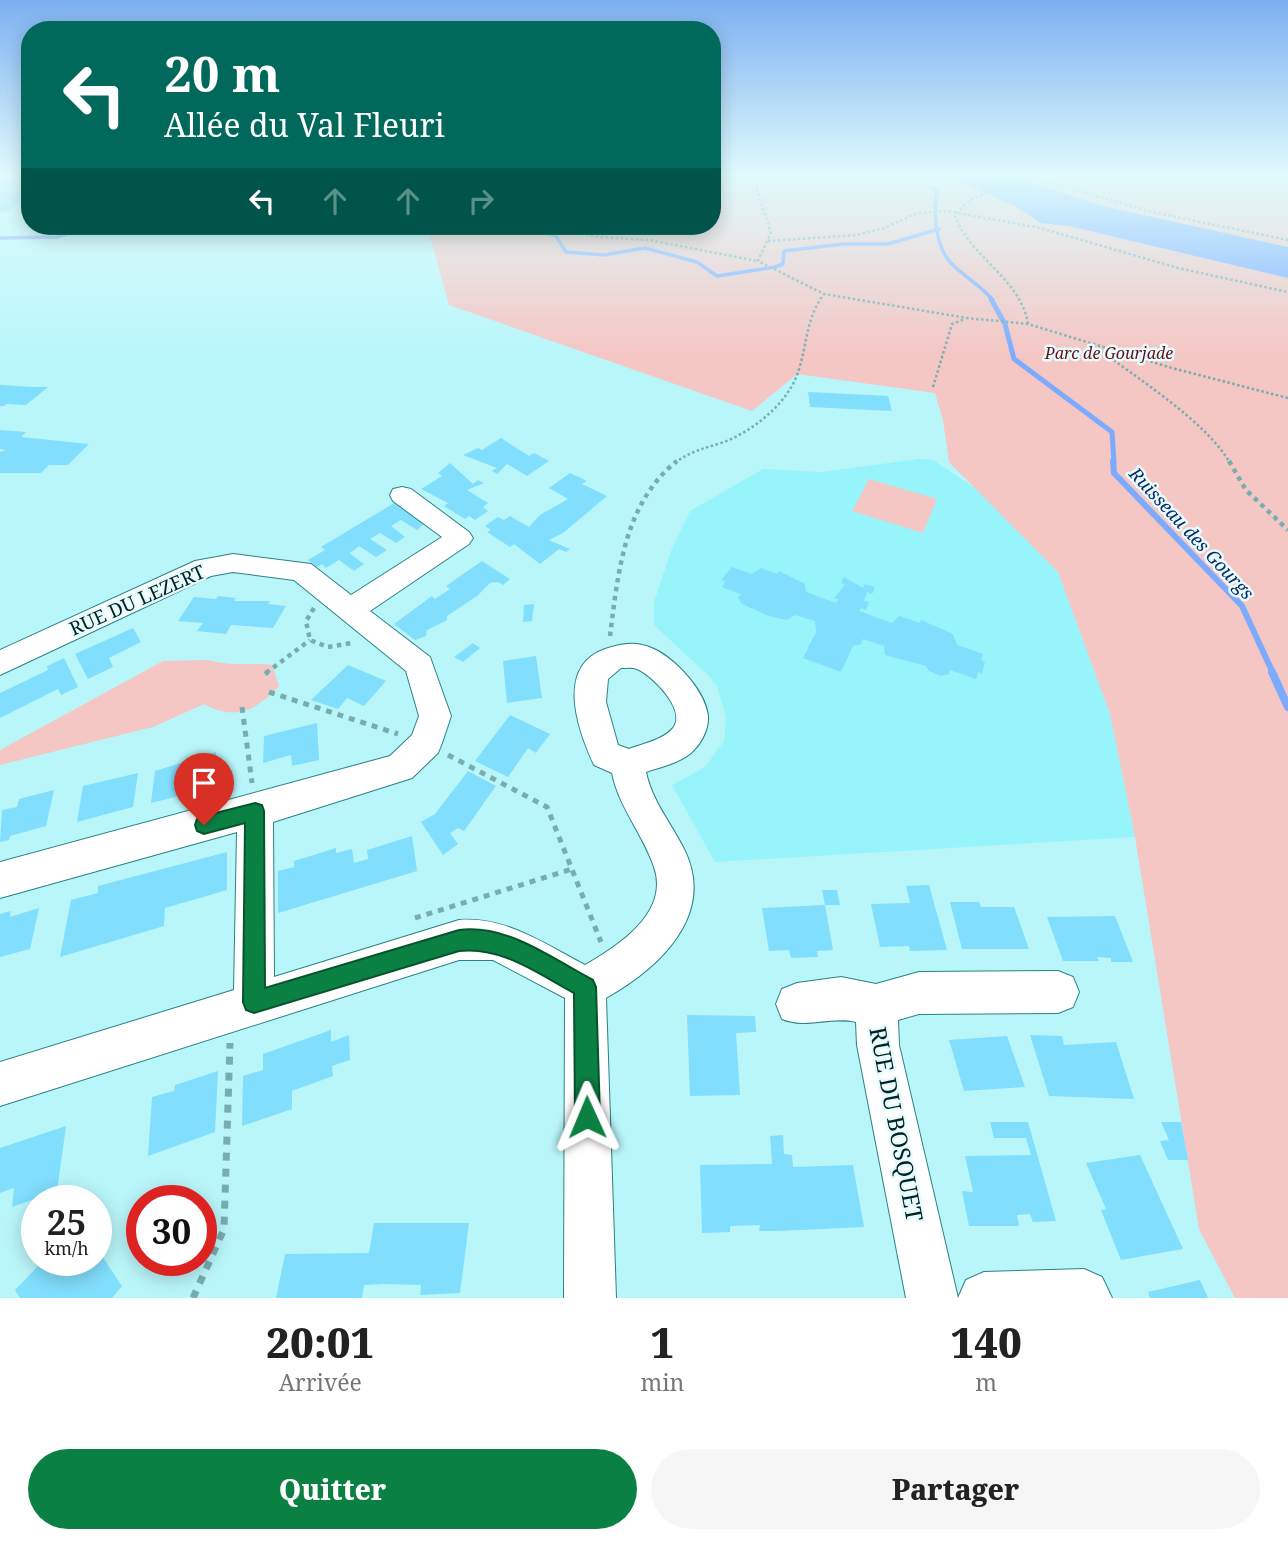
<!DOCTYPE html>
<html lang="fr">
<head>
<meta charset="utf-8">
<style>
	:root { --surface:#fff; --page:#f6f6f6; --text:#222; --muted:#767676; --accent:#0b8043 }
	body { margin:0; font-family:"Noto Serif",serif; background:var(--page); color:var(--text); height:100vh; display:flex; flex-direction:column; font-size:26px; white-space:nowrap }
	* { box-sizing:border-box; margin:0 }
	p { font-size:23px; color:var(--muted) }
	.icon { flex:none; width:38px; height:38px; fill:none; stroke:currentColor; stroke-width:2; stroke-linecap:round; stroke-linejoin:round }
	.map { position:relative; height:1298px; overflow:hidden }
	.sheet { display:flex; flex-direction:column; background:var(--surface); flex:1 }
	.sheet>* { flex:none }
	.top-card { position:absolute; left:21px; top:21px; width:700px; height:214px; border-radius:28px; box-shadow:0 4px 18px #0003; background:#00695c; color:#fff; overflow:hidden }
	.speed { position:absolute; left:21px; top:1185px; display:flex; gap:14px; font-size:35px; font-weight:700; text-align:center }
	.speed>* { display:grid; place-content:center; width:91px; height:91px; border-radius:50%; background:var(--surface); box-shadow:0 4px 18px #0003; line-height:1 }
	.speed small { font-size:18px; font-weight:400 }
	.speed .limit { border:10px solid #d22; background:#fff; color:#111 }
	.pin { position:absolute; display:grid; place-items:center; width:60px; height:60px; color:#fff; margin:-72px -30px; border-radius:50% 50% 50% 0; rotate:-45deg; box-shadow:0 0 7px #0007 }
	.pin .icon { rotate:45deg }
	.me { position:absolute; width:77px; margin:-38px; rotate:359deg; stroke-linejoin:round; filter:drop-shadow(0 0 5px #0008) }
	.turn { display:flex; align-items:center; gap:24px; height:147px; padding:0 28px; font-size:32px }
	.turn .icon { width:91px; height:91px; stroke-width:2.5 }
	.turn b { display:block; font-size:49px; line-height:60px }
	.lanes { display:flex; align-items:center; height:66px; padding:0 28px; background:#0003; justify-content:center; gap:35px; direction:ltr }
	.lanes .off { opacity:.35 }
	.eta { display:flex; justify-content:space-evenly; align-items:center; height:119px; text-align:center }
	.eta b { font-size:42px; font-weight:800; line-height:49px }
	.action { display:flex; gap:14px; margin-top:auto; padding:14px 28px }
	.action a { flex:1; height:80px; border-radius:42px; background:var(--accent); color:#fff; font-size:28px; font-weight:800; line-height:80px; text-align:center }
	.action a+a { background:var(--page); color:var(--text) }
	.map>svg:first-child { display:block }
</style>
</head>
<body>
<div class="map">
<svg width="1288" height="1298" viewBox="0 0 1288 1298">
	<rect width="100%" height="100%" fill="#b9f6fa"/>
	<path fill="#96f4fa" d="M919,459l14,1 42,28 83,84 52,142 25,123 -420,25 -43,-77 33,-18 19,-26 2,-24 -9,-31 -8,-10 -55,-51v-23l17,-51 19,-40 73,-42 58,3z"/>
	<g fill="#f4c6c4">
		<path d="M712,174h576v1124h-53l-36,-69 -64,-392 -25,-123 -52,-142 -109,-110 -6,-42 -8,-27 -138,-19 -45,37 -303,-106 -22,-79h285z"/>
		<path d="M869,479l68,20 -14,34 -71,-22z"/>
		<path d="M208,660c25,7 40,2 64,5l7,21c-23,25 -44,35 -75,18l-51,23 -153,38v-15l163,-89z"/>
	</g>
	<path fill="#7cabfe" d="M945,174h59l95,31 189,42v31l-219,-52 -29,-3 -23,-16z"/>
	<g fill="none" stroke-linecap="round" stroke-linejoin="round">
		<g stroke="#7cabfe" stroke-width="3.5">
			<path d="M931,187l6,3c-4,25 -2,60 18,77 13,12 27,20 38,33"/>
			<path d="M525,226l31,10 10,16 38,3 41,-7 52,14 20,14 58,-9 8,-3 1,-13 59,-7h45l51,-15"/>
			<path d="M0,238l57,-1 32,-11"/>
		</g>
		<path stroke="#7cabfe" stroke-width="5" d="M991,299l14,25 9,35 98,73 2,31"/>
		<path stroke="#7cabfe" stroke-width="6" d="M1113,461l1,12 128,133 31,67"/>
		<path stroke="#7cabfe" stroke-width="8" d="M1272,672l16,35"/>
	</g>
	<g fill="#81defc">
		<path d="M6,174h24v17l-22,21 -8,1v-33z"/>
		<path d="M0,385l33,2h15l-22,18 -19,-1 -3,2h-4z"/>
		<path d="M808,392l80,4 4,15 -82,-4z"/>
		<path d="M0,430l26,2 -5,5 68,7 -21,21h-19l-8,8h-41v-21l6,-2 -6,-1z"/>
		<path d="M501,438l28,18 5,-3 15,8 -22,15 -20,-12 -10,10 -5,-3 5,-3 -34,-13 15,-7 4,2z"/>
		<path d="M450,463l23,21 5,-4 6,3 -17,7 21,13 -5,4 5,4 -13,9 -6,-4 -4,3 -21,-13 4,-3 -27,-14 21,-13 -4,-3z"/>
		<path d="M570,473l17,8 -5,3 25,12 -44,37 -14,7 21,9 -4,3 -7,-3 -19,15 -26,-20 -4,3 -23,-15 4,-2 -6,-4 13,-9 6,3 6,-4 19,11 11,-12 28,-16 -19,-11z"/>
		<path d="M394,503l31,20 -8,7 -16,-10 -10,6 14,11 -9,6 -16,-10 -10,6 17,11 -11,7 -17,-11 -6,5 -4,2 15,11 -10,7 -15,-11 -13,8 -4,-4 -5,3 -9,-7 17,-10 -4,-3z"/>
		<path d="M482,561l28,18 -7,6 -5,-3 -8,1 -13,13 -30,20v4l-20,10 -1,6 -11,4 -21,-16 38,-28 3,3 15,-10 -4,-3z"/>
		<path d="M732,567l20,7 9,-6 16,6 2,-3 26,13 1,8 30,11 2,-4 -4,-1 11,-13 -4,-2 3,-6 19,11 2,-4 10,3 -3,7 -5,-2 -3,9 5,1 -3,8 -5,-2 -2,3 33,12 7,-7 21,7 1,-3 32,14 4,11 26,9 -2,6 4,2 -3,12 -4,-2 -2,7 -26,-9 -1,4 -8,2 -12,-5 -3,-5 -41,-11 -1,-9 -21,-7 -2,5 -8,2 -12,26 -38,-14 13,-26 -1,-11 -20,-6 -8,5 -18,-4 -27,-12 -4,-6 3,-4 -19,-7 3,-6 -4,-1z"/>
		<path d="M218,596l18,2 -2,3h36l-2,3 18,2 -13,22 -42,-3 -5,9 -29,-3 6,-8 -25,-2 16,-24 22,2z"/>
		<path d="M534,604l-2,17 -9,1 1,-17z"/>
		<path d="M133,628l8,14 -32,16 4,9 -25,12 -13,-25z"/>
		<path d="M473,643l7,5 -17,14 -9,-5z"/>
		<path d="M536,656l6,42 -35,5 -4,-42z"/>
		<path d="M64,658l14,29 -17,8 -3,-6 -58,29v-25l48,-23 -1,-4z"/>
		<path d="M348,665l38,16 -22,25 -17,-8 -9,11 -27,-9z"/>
		<path d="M510,715l40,19 -14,19 -8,-5 -20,29 -33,-16z"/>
		<path d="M317,723l2,37 -27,6 -1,-11 -28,8 1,-27z"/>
		<path d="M216,752l-2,31 -13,2 -1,6 -49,12 4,-32z"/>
		<path d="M468,771l28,15 -32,45 -6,-3 -8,5 8,11 -15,11 -22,-33 14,-8z"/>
		<path d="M138,773l-5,34 -56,15 6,-36z"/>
		<path d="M54,790l-8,36 -36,10 -1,4 -9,2 2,-32 15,-3 2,-8z"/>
		<path d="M412,836l5,35 -139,42v-42l16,-4v-6l42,-13v5l16,-4 2,14 14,-4 -1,-9z"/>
		<path d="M227,852v38l-62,18 -1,18 -104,31 11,-57 27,-7v-7z"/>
		<path d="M929,885l18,65 -37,1 -1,-5 -29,1 -9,-43 39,-1 -4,-17z"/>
		<path d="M822,890h15l3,15h-15z"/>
		<path d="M950,902h29l2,5h33l15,42h-67z"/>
		<path d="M825,905l8,45 -16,1 1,6 -27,1 -2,-8 -20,1 -7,-43z"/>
		<path d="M39,908l-9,41 -30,8v-43l11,-3 -1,6z"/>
		<path d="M1115,916l18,46h-22v-4l-14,-1 2,4h-36l-16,-44z"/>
		<path d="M687,1015l68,1 1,16 -20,1 4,62 -50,1z"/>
		<path d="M331,1030v12l18,-7 1,25 -18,6 1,10 -41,15v18l-50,17 1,-50 20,-6v-16z"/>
		<path d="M1030,1035l32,1 2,9 52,-3 18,57 -85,-3z"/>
		<path d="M1007,1036l18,51 -61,4 -15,-51z"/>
		<path d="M218,1071l-3,61 -67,24 4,-59 22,-6 1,-6z"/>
		<path d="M990,1122h38l28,99 -23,1 -3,-8 -13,1 2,11h-50l-7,-35 11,1 -8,-36 66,-1 -5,-17h-32z"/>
		<path d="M1161,1122h20l7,38h-20l-8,-19 9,-1z"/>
		<path d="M66,1126l-9,65 -45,16 2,-19 -14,5v-45z"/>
		<path d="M783,1135l1,19 8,1 1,12 60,-2 11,62 -85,4h-20l1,-6 -30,1v6l-28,1 -2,-68 72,-1 -2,-28z"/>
		<path d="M1140,1155l43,94 -62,11 -20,-50 5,-1 -20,-46z"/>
		<path d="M374,1223h95l-9,70 -40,2 1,-10 -38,-1 -19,1 -2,13h-86l9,-44 84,-1z"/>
		<path d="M96,1247l26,39 -10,12h-92l-5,-8 29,-30h52z"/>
		<path d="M1200,1280l8,18h-58l-2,-6z"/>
	</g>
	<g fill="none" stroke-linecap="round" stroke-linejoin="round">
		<defs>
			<g id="minor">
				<path d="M402,487l9,2 58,43 4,6 -4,6 -99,67 60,46 21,59 -9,27 -4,10 -26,25 -139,44 1,155 185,-57c46,-4 86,24 126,45 33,-19 85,-52 69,-98 -11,-33 -35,-59 -42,-94l-18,-8c-16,-35 -39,-98 11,-116 12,-4 25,-7 37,-4 27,5 63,44 66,71 1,12 -6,26 -14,34 -11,12 -33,17 -48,22 6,29 25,51 38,77 33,66 -25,119 -78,149l10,300h-52l1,-300 -72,-38h-34l-459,146v-44l234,-72 3,-158 -237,66v-36l390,-106 22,-21 7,-19 -13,-45 -112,-91 -61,-8 -22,4 -211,99v-25l195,-89 38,-7 78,10 40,31 91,-58 -49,-36 -3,-6 3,-6zM621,668c5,0 11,-1 16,1 16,7 50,41 36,59 -10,12 -31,16 -44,21l-11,-4 -12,-43 2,-23z"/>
				<path d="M1058,971l15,6 6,15 -6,15 -15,6 -139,1 -21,6 1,25 59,253h-52l-49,-253 -1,-23c-26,-6 -50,7 -74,-3l-6,-15 6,-15 15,-6 44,-6 35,7 43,-12z"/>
				<path d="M1084,1269l18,8 10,21h-154l8,-18 18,-8z"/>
			</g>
		</defs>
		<use href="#minor" stroke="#298287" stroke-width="2"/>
		<g stroke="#78adb0" stroke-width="2.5" stroke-dasharray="2.5 2.5" stroke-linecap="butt">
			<path d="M757,174v17l14,41 -13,29 66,33 143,24 61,6 144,44 116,30"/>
			<path d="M1019,174l133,38 136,28"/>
			<path d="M552,226l46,11 51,3 108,21"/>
			<path d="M768,241l89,-6 27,-7 33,-15 29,-2 94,17 138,40 110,24"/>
			<path d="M1028,324c-7,-45 -57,-66 -73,-108 16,-25 50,-28 77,-36"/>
			<path d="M1098,348c39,31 108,73 132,115"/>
			<path d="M933,387l19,-63 13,-5"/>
			<path d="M675,463c15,-12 31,-15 49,-21 26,-10 55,-32 69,-58 15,-29 10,-63 31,-90"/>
		</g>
		<g stroke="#78adb0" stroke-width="4.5" stroke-dasharray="4.5 4.5" stroke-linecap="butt">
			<path d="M1229,461l17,29 42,40"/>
			<path d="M314,608l-8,13 4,19 18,7 24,-4"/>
			<path d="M610,636c8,-63 14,-133 67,-175"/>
			<path d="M266,673l44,-33"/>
		</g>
		<g stroke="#78adb0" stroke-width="5" stroke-dasharray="6 6" stroke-linecap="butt">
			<path d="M265,674l3,-2"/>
			<path d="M269,692l129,42"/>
			<path d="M242,707l10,76"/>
			<path d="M448,755l99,52 54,135"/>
			<path d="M415,918l157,-49"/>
		</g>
		<path stroke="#78adb0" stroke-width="7" stroke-dasharray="8 8" stroke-linecap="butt" d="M193,1298l31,-69 6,-186"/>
		<use href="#minor" fill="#fff" fill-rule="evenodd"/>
	</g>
	<linearGradient id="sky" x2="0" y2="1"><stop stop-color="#7db0f1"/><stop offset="0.49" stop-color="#e0fbfd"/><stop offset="1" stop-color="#e0fbfd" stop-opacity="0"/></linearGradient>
	<rect width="1288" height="356" fill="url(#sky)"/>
	<path fill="#0b8043" stroke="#07532c" stroke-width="2" d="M255,803l7,2 2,6 1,177 194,-58c49,-6 92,28 134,50l3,7 4,130 -4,8 -9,4 -8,-4 -4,-8 -1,-124c-36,-19 -72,-47 -115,-42l-205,62 -8,-3 -3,-8 2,-179 -41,11 -7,-3 -2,-6 2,-6 7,-3z"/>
	<g text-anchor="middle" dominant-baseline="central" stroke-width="5" stroke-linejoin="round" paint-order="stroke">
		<g font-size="16" font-style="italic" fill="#641019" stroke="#e8fbfc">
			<text x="1109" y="353">Parc de Gourjade</text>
		</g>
		<g font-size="18" font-style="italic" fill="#062967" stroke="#e8fbfc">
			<text transform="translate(1192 533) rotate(47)">Ruisseau des Gourgs</text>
		</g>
		<g font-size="19" fill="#002426" stroke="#e8fbfc">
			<text transform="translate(137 600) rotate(-24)">RUE DU LEZERT</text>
		</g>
		<g font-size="23" fill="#002426" stroke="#e8fbfc">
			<text transform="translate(897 1124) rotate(79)">RUE DU BOSQUET</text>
		</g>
	</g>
</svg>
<div class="speed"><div>25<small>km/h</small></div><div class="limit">30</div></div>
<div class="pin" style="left:204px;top:825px;background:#d93025"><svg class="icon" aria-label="arrive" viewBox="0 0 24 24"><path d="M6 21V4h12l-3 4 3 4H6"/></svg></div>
<svg class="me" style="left:587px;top:1117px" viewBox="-20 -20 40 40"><path d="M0-17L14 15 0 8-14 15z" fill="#0b8043" stroke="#fff" stroke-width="4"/></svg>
<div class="top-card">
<div class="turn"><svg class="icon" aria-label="left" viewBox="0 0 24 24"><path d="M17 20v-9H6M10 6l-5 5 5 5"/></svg><div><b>20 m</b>Allée du Val Fleuri</div></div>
<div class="lanes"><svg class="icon" aria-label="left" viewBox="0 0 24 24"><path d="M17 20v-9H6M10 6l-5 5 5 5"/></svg><svg class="icon off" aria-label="ahead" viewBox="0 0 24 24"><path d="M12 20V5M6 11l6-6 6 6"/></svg><svg class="icon off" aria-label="ahead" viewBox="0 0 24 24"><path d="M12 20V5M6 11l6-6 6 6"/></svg><svg class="icon off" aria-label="right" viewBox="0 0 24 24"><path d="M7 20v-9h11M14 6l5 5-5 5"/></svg></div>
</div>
</div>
<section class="sheet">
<div class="eta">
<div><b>20:01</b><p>Arrivée</p></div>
<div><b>1</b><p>min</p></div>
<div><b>140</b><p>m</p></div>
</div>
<div class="action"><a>Quitter</a><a>Partager</a></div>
</section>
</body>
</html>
